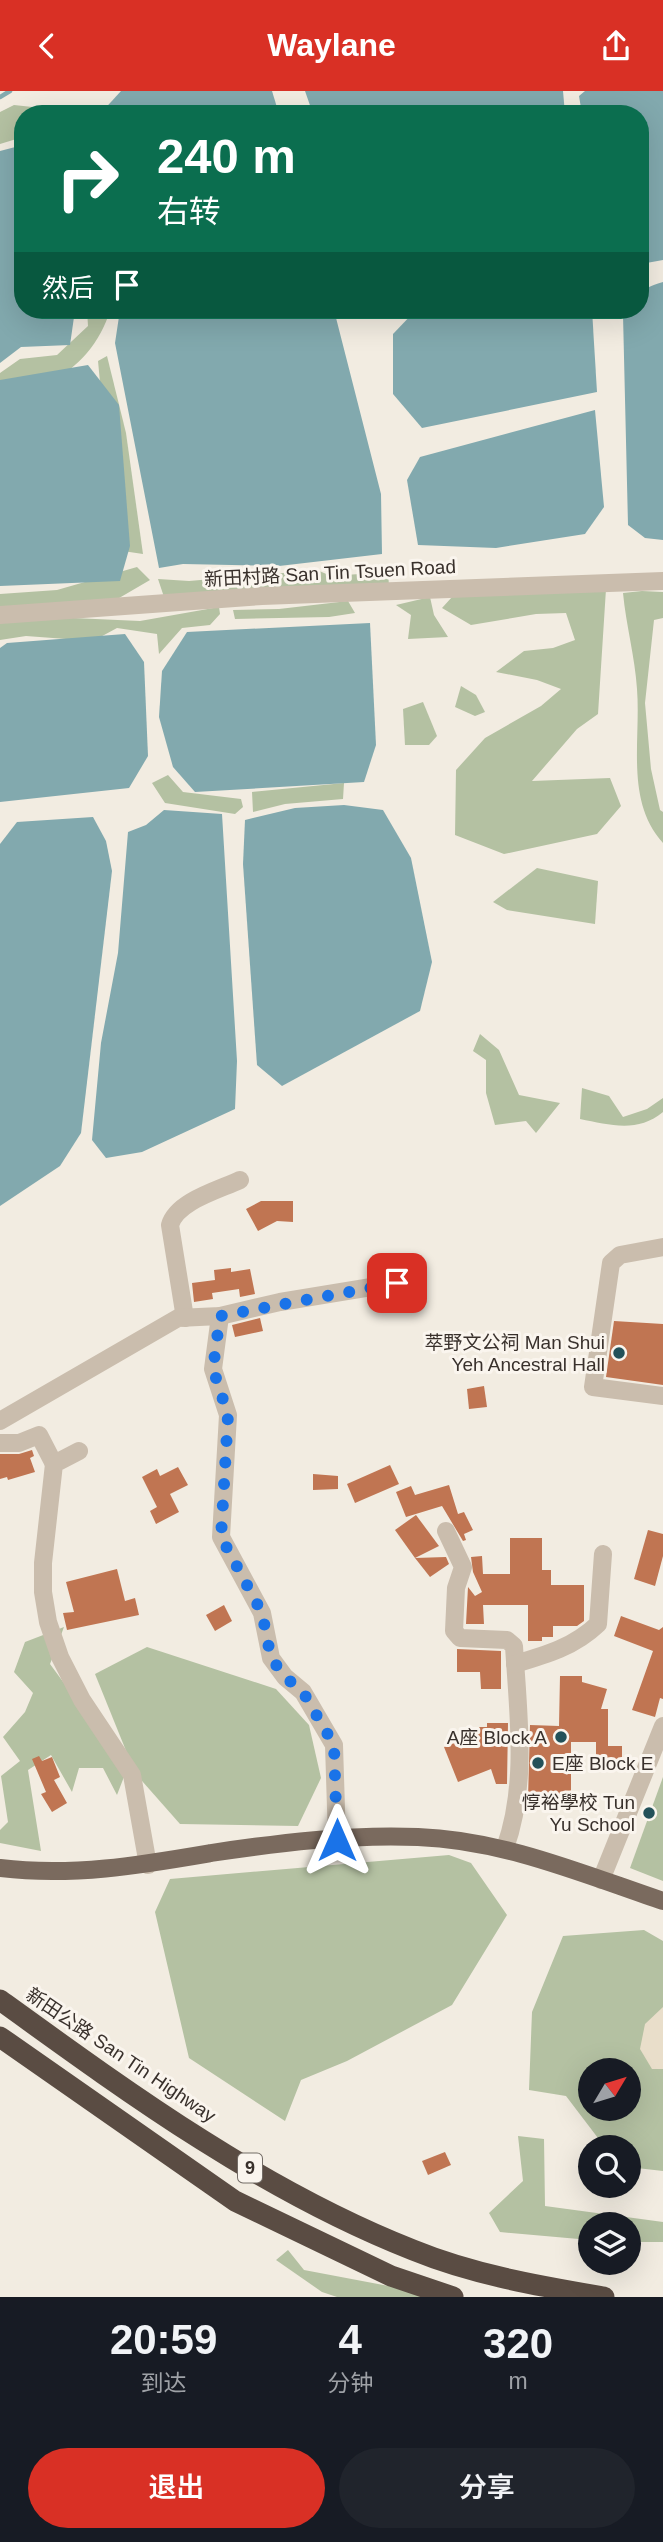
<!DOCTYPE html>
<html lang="zh">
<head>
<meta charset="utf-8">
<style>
	:root { --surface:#171b24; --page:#20242c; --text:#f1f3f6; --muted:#9ea1a6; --accent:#d93025 }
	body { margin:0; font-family:Helvetica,"Noto Sans SC",sans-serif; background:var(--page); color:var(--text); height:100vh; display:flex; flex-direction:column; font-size:26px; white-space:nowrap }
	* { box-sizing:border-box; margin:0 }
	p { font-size:23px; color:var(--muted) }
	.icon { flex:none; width:38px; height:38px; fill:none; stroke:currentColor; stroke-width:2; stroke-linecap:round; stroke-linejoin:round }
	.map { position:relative; height:2206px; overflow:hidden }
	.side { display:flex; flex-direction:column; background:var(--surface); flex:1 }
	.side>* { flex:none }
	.guide { position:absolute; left:14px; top:14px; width:635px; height:214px; border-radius:28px; box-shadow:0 7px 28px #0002; background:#0b6e4f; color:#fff; overflow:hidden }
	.needle { width:46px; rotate:52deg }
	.buttons { position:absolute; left:578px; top:1967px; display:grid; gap:14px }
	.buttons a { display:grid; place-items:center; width:63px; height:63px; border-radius:50%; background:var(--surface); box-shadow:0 7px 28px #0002; font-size:35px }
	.pin { position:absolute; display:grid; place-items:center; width:60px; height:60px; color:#fff; margin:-30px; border-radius:14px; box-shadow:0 4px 10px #0006 }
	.me { position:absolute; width:77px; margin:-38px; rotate:0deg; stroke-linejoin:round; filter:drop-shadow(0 0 5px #0008) }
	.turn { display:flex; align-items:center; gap:24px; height:147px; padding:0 28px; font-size:32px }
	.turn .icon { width:91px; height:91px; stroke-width:2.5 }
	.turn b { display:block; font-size:49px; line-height:60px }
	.then { display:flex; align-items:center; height:66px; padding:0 28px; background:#0003; gap:14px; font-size:26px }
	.eta { display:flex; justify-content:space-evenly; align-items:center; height:119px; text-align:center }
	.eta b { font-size:42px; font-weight:600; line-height:49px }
	.button { display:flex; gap:14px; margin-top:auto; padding:14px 28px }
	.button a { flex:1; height:80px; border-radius:42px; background:var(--accent); color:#fff; font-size:28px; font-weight:600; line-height:80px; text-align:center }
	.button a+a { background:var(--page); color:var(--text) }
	header { display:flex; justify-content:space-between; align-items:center; height:91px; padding:0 28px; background:var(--accent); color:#fff; font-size:32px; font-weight:600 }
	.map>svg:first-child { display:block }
</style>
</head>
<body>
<header><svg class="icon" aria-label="back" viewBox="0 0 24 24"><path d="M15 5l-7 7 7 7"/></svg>Waylane<svg class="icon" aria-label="share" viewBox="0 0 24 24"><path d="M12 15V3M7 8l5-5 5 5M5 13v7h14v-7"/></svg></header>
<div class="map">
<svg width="663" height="2206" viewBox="0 0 663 2206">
	<rect width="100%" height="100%" fill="#f2ece1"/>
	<g fill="#b4c1a2" fill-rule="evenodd">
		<path d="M14,14l46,5 2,4h-39v23l-23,7v-32z"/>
		<path d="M87,219h23c-9,32 -32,58 -61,73 -13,7 -35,5 -49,6v-16l20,-14 37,-4 31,-29z"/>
		<path d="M107,265l19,77 17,121 -27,-4 -18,-189z"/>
		<path d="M137,476l13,13 -36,21 -114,10v-17l57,-4z"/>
		<path d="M317,479l14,6 57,-4 1,14 -225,11 -6,-18 31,2z"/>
		<path d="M606,498l-8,125 -21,15 -45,52 78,-3 11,28 -24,28 -93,20 -49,-19 1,-65 29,-32 56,-32 20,-17 -24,-9 -41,-8 28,-21 29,-3 22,-8 -9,-27 -30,1 -65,11 -29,-17 10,-11z"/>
		<path d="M642,500l21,1v26l-9,2 -9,83 6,66 9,41 3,2v31c-38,-42 -22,-102 -26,-154 -2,-32 -11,-64 -14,-96z"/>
		<path d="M430,506l4,18 14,22 -40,2 3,-24 -15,-10z"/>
		<path d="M348,510l7,12 -26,4 -94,2 -2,-9 46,-1z"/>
		<path d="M219,516l1,7 -10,11 -28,3 -23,26 -2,-20 -40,-6 -24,13 -67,-5 -26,4v-17l73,-5 67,3z"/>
		<path d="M461,595l15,9 9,17 -10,4 -20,-9z"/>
		<path d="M423,611l14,34 -8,9h-24l-2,-36z"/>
		<path d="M168,684l15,17 58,7 2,8 -8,7 -70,-11 -13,-20z"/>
		<path d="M344,692l-1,16 -58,5 -32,8 -1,-20z"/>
		<path d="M537,777l61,13 -3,43 -88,-14 -14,-8z"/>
		<path d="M480,943l19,16 20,45 41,8 -24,30 -10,-12 -31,4 -9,-32v-33l-13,-9z"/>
		<path d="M582,997l27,8 14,21 24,-8 16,-11v14c-25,21 -53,13 -83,7z"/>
		<path d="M64,1536l-14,37 77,105 -10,26 -14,-27h-24l-7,24 -21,-37 -23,15 13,81 -41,-8v-13l8,-8 -7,-46 19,-15 -17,-24 22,-25 8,-19 -19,-21 11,-30z"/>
		<path d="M147,1556l129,42 33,36 12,53 -23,48 -118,-2 -45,-51 -40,-99z"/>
		<path d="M663,1686v104l-33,-13z"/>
		<path d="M449,1764l22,8 36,52 -55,90 -105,56 -46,19 -16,41 -96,-63 -34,-146 15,-33z"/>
		<path d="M644,1839l19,11v230l-35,-4v-20h-28l1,-5 -35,-46 -37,-6 3,-78 31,-76zM590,1979h38v39h-38z"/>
		<path d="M518,2045l26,3 1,67 118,16v20h-35v-18h-38v16l-90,-8 -11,-19 34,-32z"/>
		<path d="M288,2159l16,20 111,21 15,6h-93l-15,-5 -46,-32z"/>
	</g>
	<path fill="#e9deca" d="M663,1916v62h-11l-12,-20 5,-25z"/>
	<g fill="#82a9ae">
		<path d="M121,0h151l7,23h-179z"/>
		<path d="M305,0h258l2,23h-252z"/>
		<path d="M585,0h78v169l-22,4 -1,-150h-58l-3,-18z"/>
		<path d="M23,54v165h52l-5,35 -49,2 -21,16v-212z"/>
		<path d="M663,191v258l-18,-2 -17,-13 -5,-210 4,-5h13c0,-20 4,-22 23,-28z"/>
		<path d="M120,219h214l47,184 1,60 -103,12 -96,-2 -24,4 -44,-225z"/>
		<path d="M421,219h171l5,82 -175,36 -29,-34v-60l22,-23z"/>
		<path d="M88,274l31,40 11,141 -10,35 -120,5v-206z"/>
		<path d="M595,319l9,97 -19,27 -89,14 -78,-3 -11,-65 13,-23z"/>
		<path d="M370,532l6,122 -12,37 -169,10 -22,-25 -14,-50 3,-46 25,-39z"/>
		<path d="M125,543l19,28 4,94 -19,32 -129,14v-154l7,-5z"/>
		<path d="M344,714l39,5 28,48 21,104 -12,49 -138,75 -25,-21 -14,-201 2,-44 50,-12z"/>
		<path d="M164,719l58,4 15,247 -2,48 -93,43 -36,6 -14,-18 9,-97 17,-90 10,-121 18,-7z"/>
		<path d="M93,726l13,24 6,30 -31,262 -21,33 -60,40v-362l17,-22z"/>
	</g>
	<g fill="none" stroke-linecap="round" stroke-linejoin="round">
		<path stroke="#82a9ae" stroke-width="4.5" d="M0,6l10,-6"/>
	</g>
	<g fill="#c07552">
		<path d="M261,1110h32v21l-16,-1 -19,10 -12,-22z"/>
		<path d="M231,1177v4l19,-3 5,25 -15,3 -1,-8 -27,4 1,6 -19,3 -2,-19 23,-3 -1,-10z"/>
		<path d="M260,1227l3,13 -28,6 -3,-12z"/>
		<path d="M614,1230l49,3v61l-57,-8z"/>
		<path d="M484,1295l3,21 -18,2 -2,-20z"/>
		<path d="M32,1359l2,6 -4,2 5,14 -27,8 -1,-3 -7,2v-25h19z"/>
		<path d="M390,1374l9,19 -44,19 -8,-19z"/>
		<path d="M178,1376l10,18 -18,9 9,18 -23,12 -6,-13 7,-4 -15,-30 15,-8 3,7z"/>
		<path d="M313,1383l25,2v13l-25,1z"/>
		<path d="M449,1394l9,29 6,-2 9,18 -9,4 2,6 -3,1 -21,-35 -36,11 -10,-25 15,-6 4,9z"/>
		<path d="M416,1424l23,31 -24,12 -20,-28z"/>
		<path d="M648,1439l15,4v22l-8,30 -21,-7z"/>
		<path d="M510,1447h32v32h9v15h33v36l-7,5h-24v11h-11v4h-14v-36h-45l1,19h-18l2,-37 7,9 7,-4 -9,-20 -2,-15 11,-1 1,18h27z"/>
		<path d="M446,1466l3,7 -19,13 -15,-19z"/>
		<path d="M117,1478l8,32 10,-3 4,17 -72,15 -4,-17 11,-1 -8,-30z"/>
		<path d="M224,1514l8,16 -17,10 -9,-16z"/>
		<path d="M621,1525l38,14 4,-3v72l-3,-1 -5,19 -23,-7 21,-59 -39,-15z"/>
		<path d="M457,1558l44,2v38h-20l-1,-17h-23z"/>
		<path d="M560,1585h22v6l25,7 -6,20h7v37h14v14l-26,1v-19h-25v57h-43l2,-74 29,1z"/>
		<path d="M487,1632h21l-1,61h-11l-5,-15 -33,13 -14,-35 36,-14 -1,-6h8z"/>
		<path d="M39,1665l3,5 10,-4 8,20 -6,3 13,23 -15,9 -11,-18 5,-2 -14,-33z"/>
		<path d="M445,2061l6,13 -23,10 -6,-14z"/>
	</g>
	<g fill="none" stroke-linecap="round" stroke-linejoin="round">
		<g stroke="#cabdad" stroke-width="18">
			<path d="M0,524l262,-19 401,-15"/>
			<path d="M663,1156l-43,8 -9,8 -18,124 70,9"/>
			<path d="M220,1225l-7,53 15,46 -7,122 41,76 9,45 14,19 18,15 31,53 3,95"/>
			<path d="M185,1227l-15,-93c7,-24 49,-35 70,-45"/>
			<path d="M0,1330l178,-103 42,-2 60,-14 134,-22"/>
			<path d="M0,1352h19l20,-8 15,29"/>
			<path d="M79,1360l-25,13 -11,99v29l5,30 12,35 22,43 50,75 16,90"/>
			<path d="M446,1440l17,36 -7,21 -2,43 6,7 47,2 7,6c4,66 14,139 -9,202"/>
			<path d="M515,1573c31,-9 59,-17 83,-40l5,-70"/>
			<path d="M601,1789l62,-154"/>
		</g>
		<path stroke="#7a6a5e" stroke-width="18" d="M0,1777c72,9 141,-3 211,-15 67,-10 139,-19 207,-16 85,3 165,37 245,64"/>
		<g stroke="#5a4c43" stroke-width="21">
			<path d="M0,1909c130,94 263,191 413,250 61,25 127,36 191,47"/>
			<path d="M0,1946l235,164 156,75 62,21"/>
		</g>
	</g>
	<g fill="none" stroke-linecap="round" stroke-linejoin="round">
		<path stroke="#1a73e8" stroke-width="12" stroke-dasharray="0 21.6" d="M337,1749l-3,-95 -31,-53 -18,-15 -14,-19 -9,-45 -41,-76 7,-122 -15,-46 7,-53 177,-33"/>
	</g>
	<g fill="#235159" stroke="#faf5ee" stroke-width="2.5">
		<circle cx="619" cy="1262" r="7"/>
		<circle cx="561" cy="1646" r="7"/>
		<circle cx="538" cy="1672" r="7"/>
		<circle cx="649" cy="1722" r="7"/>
	</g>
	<g text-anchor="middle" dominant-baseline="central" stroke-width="6" stroke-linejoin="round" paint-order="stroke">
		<rect fill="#faf5ee" stroke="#736c66" stroke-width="2" x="238" y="2062.5" width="24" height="29" rx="5"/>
		<g font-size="18" font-weight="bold" fill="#39312c">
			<text x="250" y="2077">9</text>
		</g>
		<g font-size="19" fill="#39312c" stroke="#faf5ee">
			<text transform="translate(330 482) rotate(-3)">新田村路 San Tin Tsuen Road</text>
			<text transform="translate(121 1964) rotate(34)">新田公路 San Tin Highway</text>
		</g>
		<g font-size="19" fill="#39312c" stroke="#faf5ee" text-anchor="end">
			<text x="605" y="1251">萃野文公祠 Man Shui<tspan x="605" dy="22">Yeh Ancestral Hall</tspan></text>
			<text x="547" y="1646">A座 Block A</text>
			<text x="552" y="1672" text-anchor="start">E座 Block E</text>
			<text x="635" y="1711">惇裕學校 Tun<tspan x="635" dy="22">Yu School</tspan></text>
		</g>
	</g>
</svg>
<div class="buttons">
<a><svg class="needle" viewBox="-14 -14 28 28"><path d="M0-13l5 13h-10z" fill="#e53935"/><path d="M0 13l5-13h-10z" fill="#9ea1a6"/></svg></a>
<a><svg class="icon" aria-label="search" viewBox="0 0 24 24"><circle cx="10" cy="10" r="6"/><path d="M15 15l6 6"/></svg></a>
<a><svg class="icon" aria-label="layers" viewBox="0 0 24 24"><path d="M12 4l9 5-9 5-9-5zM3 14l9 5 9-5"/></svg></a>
</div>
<div class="pin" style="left:397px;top:1192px;background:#d93025"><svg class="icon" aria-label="arrive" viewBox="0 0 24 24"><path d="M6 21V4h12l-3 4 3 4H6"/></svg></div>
<svg class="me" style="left:337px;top:1749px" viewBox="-20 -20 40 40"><path d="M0-17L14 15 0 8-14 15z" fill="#1a73e8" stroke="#fff" stroke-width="4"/></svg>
<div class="guide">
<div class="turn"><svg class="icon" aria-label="right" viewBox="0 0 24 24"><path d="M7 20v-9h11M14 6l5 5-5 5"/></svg><div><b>240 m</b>右转</div></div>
<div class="then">然后<svg class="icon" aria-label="arrive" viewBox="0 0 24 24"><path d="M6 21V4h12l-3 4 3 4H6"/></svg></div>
</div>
</div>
<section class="side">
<div class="eta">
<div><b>20:59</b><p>到达</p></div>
<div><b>4</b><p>分钟</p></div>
<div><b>320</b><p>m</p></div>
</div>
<div class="button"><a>退出</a><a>分享</a></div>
</section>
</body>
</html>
